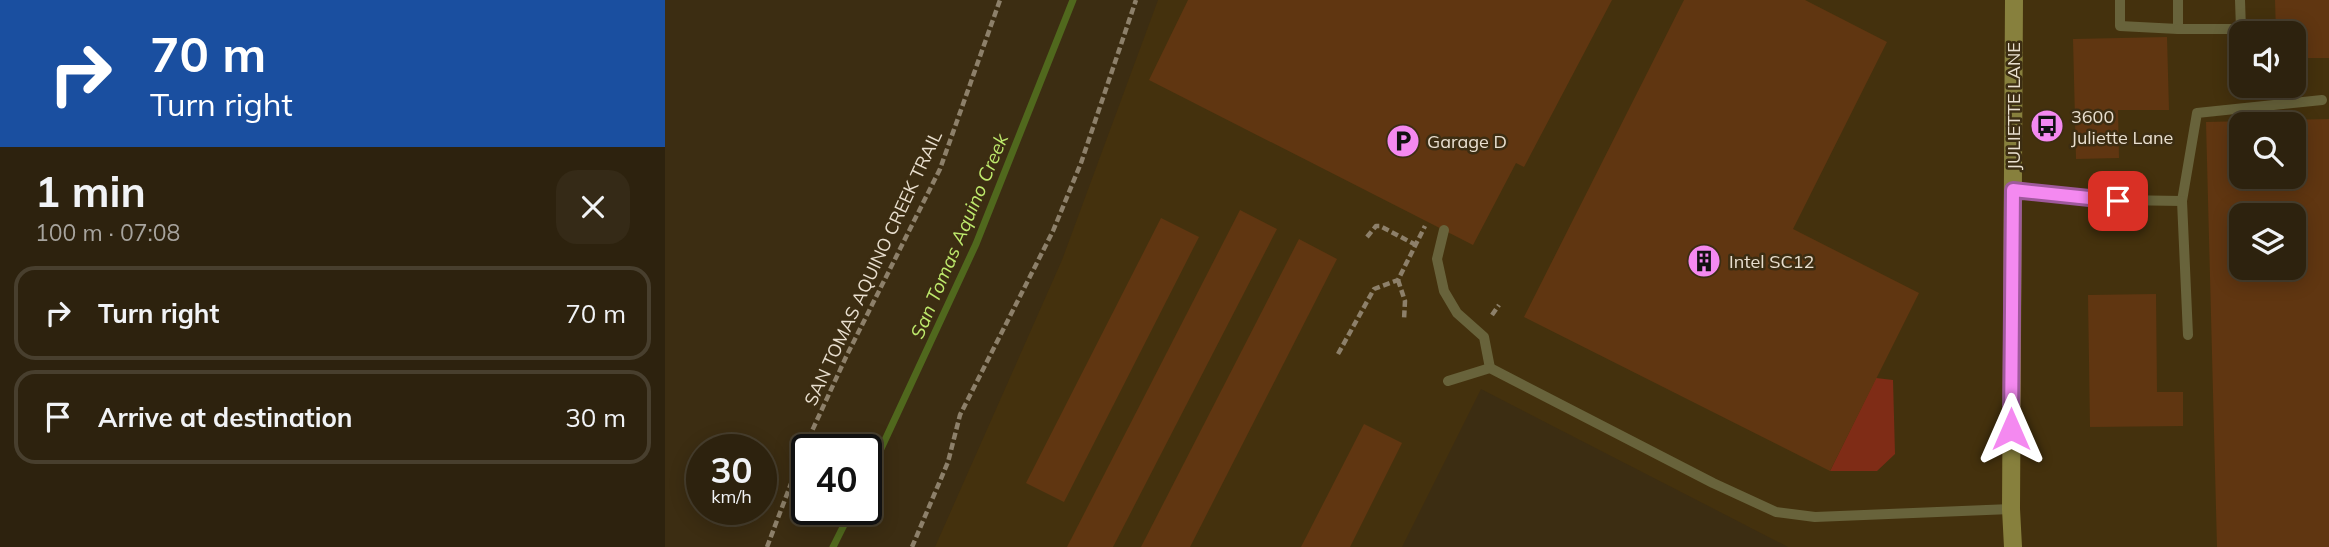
<!DOCTYPE html>
<html lang="en">
<head>
<meta charset="utf-8">
<style>
	:root { --surface:#2d220e; --page:#352a17; --text:#f1f3f6; --muted:#a7a49e; --line:#483f2e }
	body { margin:0; font-family:Mulish,sans-serif; background:var(--page); color:var(--text); height:100vh; display:flex; flex-direction:column; font-size:26px; white-space:nowrap }
	* { box-sizing:border-box; margin:0 }
	p { font-size:23px; color:var(--muted) }
	.icon { flex:none; width:38px; height:38px; fill:none; stroke:currentColor; stroke-width:2; stroke-linecap:round; stroke-linejoin:round }
	.map { position:relative; flex:1; overflow:hidden }
	.side { display:flex; flex-direction:column; background:var(--surface); width:665px }
	.side>* { flex:none }
	.banner { background:#1a4fa0; color:#fff; overflow:hidden }
	.tools { position:absolute; left:1564px; top:21px; display:grid; gap:14px }
	.tools a { display:grid; place-items:center; width:77px; height:77px; border-radius:14px; background:var(--surface); box-shadow:0 4px 18px #0003,0 0 0 2px var(--line); font-size:35px }
	.speed { position:absolute; left:21px; top:434px; display:flex; gap:14px; font-size:35px; font-weight:700; text-align:center }
	.speed>* { display:grid; place-content:center; width:91px; height:91px; border-radius:50%; background:var(--surface); box-shadow:0 4px 18px #0003,0 0 0 2px var(--line); line-height:1 }
	.speed small { font-size:18px; font-weight:400 }
	.speed .limit { border:4px solid #111; border-radius:10px; background:#fff; color:#111 }
	.pin { position:absolute; display:grid; place-items:center; width:60px; height:60px; color:#fff; margin:-30px; border-radius:14px; box-shadow:0 4px 10px #0006 }
	.me { position:absolute; width:77px; margin:-38px; rotate:0deg; stroke-linejoin:round; filter:drop-shadow(0 0 5px #0008) }
	.turn { display:flex; align-items:center; gap:24px; height:147px; padding:0 35px; font-size:32px }
	.turn .icon { width:91px; height:91px; stroke-width:2.5 }
	.turn b { display:block; font-size:49px; line-height:60px }
	.round { display:grid; place-items:center; flex:none; width:74px; height:74px; border-radius:21px; background:var(--page) }
	.headline { display:flex; align-items:center; justify-content:space-between; height:119px; padding:0 35px }
	h1 { font-size:42px; font-weight:700; line-height:52px }
	ul { padding:0; list-style:none }
	li { display:flex; align-items:center; gap:21px; height:94px; margin:0 14px 10px; padding:0 21px; border:4px solid var(--line); border-radius:21px }
	li div { flex:1 }
	li b { display:block; font-size:26px }
	li em { font-style:normal }
	main { display:flex; flex:1; min-height:0 }
	.map>svg:first-child { display:block }
</style>
</head>
<body>
<main>
<section class="side">
<div class="banner">
<div class="turn"><svg class="icon" aria-label="right" viewBox="0 0 24 24"><path d="M7 20v-9h11M14 6l5 5-5 5"/></svg><div><b>70 m</b>Turn right</div></div>
</div>
<div class="headline"><div><h1>1 min</h1><p>100 m · 07:08</p></div><a class="round"><svg class="icon" aria-label="close" viewBox="0 0 24 24"><path d="M6 6l12 12M18 6L6 18"/></svg></a></div>
<ul>
<li><svg class="icon" aria-label="right" viewBox="0 0 24 24"><path d="M7 20v-9h11M14 6l5 5-5 5"/></svg><div><b>Turn right</b></div><em>70 m</em></li>
<li><svg class="icon" aria-label="arrive" viewBox="0 0 24 24"><path d="M6 21V4h12l-3 4 3 4H6"/></svg><div><b>Arrive at destination</b></div><em>30 m</em></li>
</ul>
</section>
<div class="map">
<svg width="1664" height="547" viewBox="0 0 1664 547">
	<rect width="100%" height="100%" fill="#3c2d12"/>
	<path fill="#44310d" fill-rule="evenodd" d="M493,0h1171v547h-541l-307,-158 -79,158h-467l127,-287zM1577,33h52v53h-52zM1577,124h52v53h-52zM1577,215h52v53h-52z"/>
	<path fill="#7f2c16" d="M1211,378l17,2 2,74 -18,17h-47z"/>
	<g fill="none" stroke-linecap="round" stroke-linejoin="round">
		<g stroke="#50681d" stroke-width="7">
			<path d="M201,481l110,-237 97,-244"/>
			<path d="M168,547l19,-38"/>
		</g>
	</g>
	<g fill="#603611" fill-rule="evenodd">
		<path d="M523,0h424l-88,167 -8,-4 -43,82 -324,-165z"/>
		<path d="M1019,0h121l82,42 -94,187 126,64 -89,178 -306,-154z"/>
		<path d="M1610,0h54v58h-35v-25h-18z"/>
		<path d="M1502,37l2,73h-51l1,48 -43,1 -3,-120z"/>
		<path d="M1664,119v428h-112l-11,-425zM1577,124h52v53h-52zM1577,215h52v53h-52z"/>
		<path d="M575,210l37,19 -164,318h-46z"/>
		<path d="M496,218l38,19 -135,265 -38,-19z"/>
		<path d="M634,239l38,20 -147,288h-49z"/>
		<path d="M1491,294l1,98h26v34l-93,1 -2,-132z"/>
		<path d="M699,424l38,19 -52,104h-49z"/>
	</g>
	<g fill="none" stroke-linecap="round" stroke-linejoin="round">
		<g stroke="#8d806a" stroke-width="4.5" stroke-dasharray="7 3.5" stroke-linecap="butt">
			<path d="M702,237l9,-11h4l36,19"/>
			<path d="M733,280l7,21 -1,19"/>
			<path d="M827,315l7,-10"/>
			<path d="M673,354l36,-65 24,-9 27,-54"/>
			<path d="M102,547l39,-103 40,-87 94,-188 60,-169"/>
			<path d="M247,547l36,-85 12,-47 93,-184 28,-68 55,-163"/>
		</g>
		<g stroke="#68633b" stroke-width="10">
			<path d="M1455,0v26l58,3v-29"/>
			<path d="M1513,29h63l-1,-29"/>
			<path d="M1348,190l105,10 64,1 15,-88 125,-13"/>
			<path d="M1517,201l6,134"/>
			<path d="M779,230l-7,29 7,32 13,22 27,24 6,31"/>
			<path d="M783,381l42,-13 223,115 63,29 39,5 196,-8"/>
		</g>
		<path stroke="#87803d" stroke-width="18" d="M1348,547l-2,-38 3,-509"/>
	</g>
	<g fill="none" stroke-linecap="round" stroke-linejoin="round">
		<defs>
			<path id="route" d="M1346,429l2,-239 105,11"/>
		</defs>
		<use href="#route" stroke="#9f599c" stroke-width="18"/>
		<use href="#route" stroke="#f489f0" stroke-width="12"/>
	</g>
	<defs>
		<symbol id="bus-disc" viewBox="-11 -11 22 22"><circle r="9.5" fill="#f489f0" stroke="#3c2d12"/><path d="M-5-6H5V4H4V6H2V4H-2V6H-4V4H-5ZM-3.5-4V0h7V-4ZM-3.5 1.2v1.5H-2V1.2ZM2 1.2v1.5H3.5V1.2Z" fill="#111"/></symbol>
		<symbol id="parking-disc" viewBox="-11 -11 22 22"><circle r="9.5" fill="#f489f0" stroke="#3c2d12"/><path d="M-3.5-5.5H1a3.5 3.5 0 0 1 0 7H-1V5.5H-3.5ZM-1-3.4V-.6H.8a1.4 1.4 0 0 0 0-2.8Z" fill="#111"/></symbol>
		<symbol id="building-disc" viewBox="-11 -11 22 22"><circle r="9.5" fill="#f489f0" stroke="#3c2d12"/><path d="M-4-6H4V6H1V3H-1V6H-4ZM-2.5-4.3h1.7v1.8h-1.7ZM.8-4.3h1.7v1.8H.8ZM-2.5-1h1.7V.8h-1.7ZM.8-1h1.7V.8H.8Z" fill="#111"/></symbol>
	</defs>
	<g fill-rule="evenodd">
		<use href="#bus-disc" x="1363" y="107" width="38" height="38"/>
		<use href="#parking-disc" x="719" y="122" width="38" height="38"/>
		<use href="#building-disc" x="1020" y="242" width="38" height="38"/>
	</g>
	<g text-anchor="middle" dominant-baseline="central" stroke-width="5" stroke-linejoin="round" paint-order="stroke">
		<g font-size="18" fill="#e9dfcf" stroke="#3c2d12">
			<text transform="translate(1348 106) rotate(-90)">JULIETTE LANE</text>
			<text transform="translate(208 268) rotate(-65)">SAN TOMAS AQUINO CREEK TRAIL</text>
		</g>
		<g font-size="18" fill="#e9dfcf" stroke="#3c2d12" text-anchor="start">
			<text x="1406" y="116">3600<tspan x="1406" dy="21">Juliette Lane</tspan></text>
			<text x="762" y="141">Garage D</text>
			<text x="1064" y="261">Intel SC12</text>
		</g>
		<g font-size="19" font-style="italic" fill="#bee96c" stroke="#3c2d12">
			<text transform="translate(294 236) rotate(-67)">San Tomas Aquino Creek</text>
		</g>
	</g>
</svg>
<div class="tools">
<a><svg class="icon" aria-label="sound" viewBox="0 0 24 24"><path d="M4 9h4l5-4v14l-5-4H4zM17 9q2 3 0 6"/></svg></a>
<a><svg class="icon" aria-label="search" viewBox="0 0 24 24"><circle cx="10" cy="10" r="6"/><path d="M15 15l6 6"/></svg></a>
<a><svg class="icon" aria-label="layers" viewBox="0 0 24 24"><path d="M12 4l9 5-9 5-9-5zM3 14l9 5 9-5"/></svg></a>
</div>
<div class="speed"><div>30<small>km/h</small></div><div class="limit">40</div></div>
<div class="pin" style="left:1453px;top:201px;background:#d93025"><svg class="icon" aria-label="arrive" viewBox="0 0 24 24"><path d="M6 21V4h12l-3 4 3 4H6"/></svg></div>
<svg class="me" style="left:1346px;top:429px" viewBox="-20 -20 40 40"><path d="M0-17L14 15 0 8-14 15z" fill="#f489f0" stroke="#fff" stroke-width="4"/></svg>
</div>
</main>
</body>
</html>
